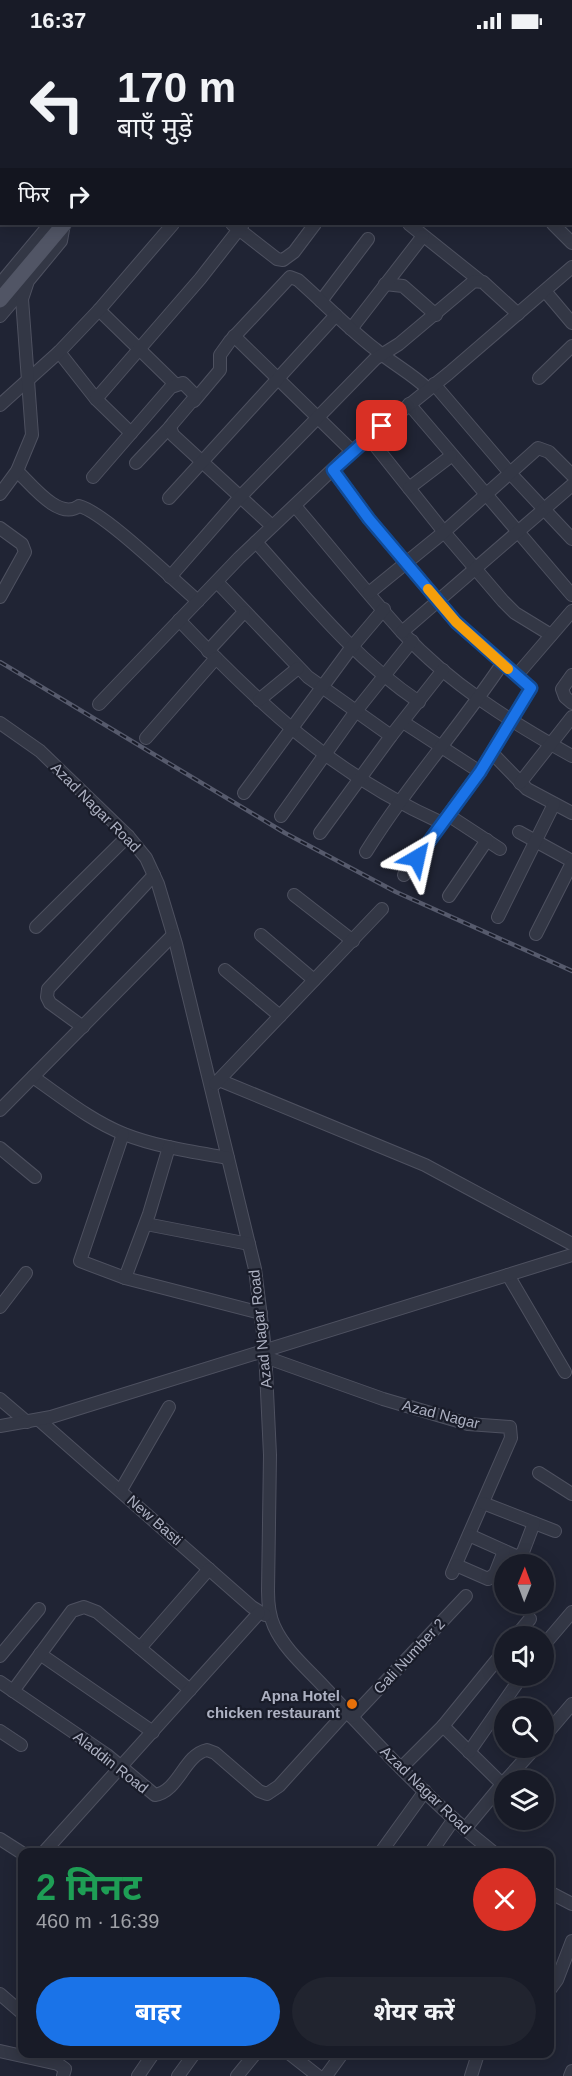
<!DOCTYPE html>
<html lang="hi">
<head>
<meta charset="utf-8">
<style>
	:root { --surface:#181b27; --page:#21242f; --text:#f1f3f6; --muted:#9fa1a7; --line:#363944; --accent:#1a73e8 }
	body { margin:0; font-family:Arial,"Noto Sans Devanagari",sans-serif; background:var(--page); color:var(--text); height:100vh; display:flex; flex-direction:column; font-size:22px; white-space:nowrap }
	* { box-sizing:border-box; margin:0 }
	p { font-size:20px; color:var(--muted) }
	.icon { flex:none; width:33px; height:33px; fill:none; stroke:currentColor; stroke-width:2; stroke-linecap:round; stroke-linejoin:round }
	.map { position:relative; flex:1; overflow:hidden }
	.drawer { position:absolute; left:18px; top:1806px; width:536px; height:210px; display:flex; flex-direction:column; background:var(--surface); border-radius:12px; box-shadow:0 3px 15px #0003,0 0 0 2px var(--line) }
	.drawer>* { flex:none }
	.guide { position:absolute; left:0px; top:0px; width:573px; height:183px; box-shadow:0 3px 15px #0003,0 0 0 2px var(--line); background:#181b27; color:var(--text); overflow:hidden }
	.needle { width:39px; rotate:1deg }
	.fabs { position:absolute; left:494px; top:1512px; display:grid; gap:12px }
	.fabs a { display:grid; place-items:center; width:60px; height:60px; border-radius:50%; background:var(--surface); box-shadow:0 3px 15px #0003,0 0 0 2px var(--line); font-size:30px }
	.pin { position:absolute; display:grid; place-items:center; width:51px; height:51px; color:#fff; margin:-26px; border-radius:12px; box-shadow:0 3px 9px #0006 }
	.me { position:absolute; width:66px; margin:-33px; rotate:36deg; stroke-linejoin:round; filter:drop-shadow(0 0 4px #0008) }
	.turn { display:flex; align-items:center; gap:21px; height:126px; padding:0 18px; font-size:27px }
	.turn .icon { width:78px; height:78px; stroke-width:2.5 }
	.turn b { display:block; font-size:42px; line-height:51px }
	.then { display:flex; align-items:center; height:57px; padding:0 18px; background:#0003; gap:12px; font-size:22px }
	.round { display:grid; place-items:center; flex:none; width:63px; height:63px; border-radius:32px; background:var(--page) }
	.headline { display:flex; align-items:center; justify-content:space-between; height:102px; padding:0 18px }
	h1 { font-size:36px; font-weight:700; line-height:45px; color:#1e9e55 }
	.cta { display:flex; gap:12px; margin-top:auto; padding:12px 18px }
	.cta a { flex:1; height:69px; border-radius:36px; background:var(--accent); color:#fff; font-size:24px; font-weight:700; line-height:69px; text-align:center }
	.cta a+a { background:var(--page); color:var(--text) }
	.status { display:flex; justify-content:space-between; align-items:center; height:42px; padding:0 30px; background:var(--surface); direction:ltr }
	.status svg { height:16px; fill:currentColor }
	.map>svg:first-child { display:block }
</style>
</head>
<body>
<div class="status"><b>16:37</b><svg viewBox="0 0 49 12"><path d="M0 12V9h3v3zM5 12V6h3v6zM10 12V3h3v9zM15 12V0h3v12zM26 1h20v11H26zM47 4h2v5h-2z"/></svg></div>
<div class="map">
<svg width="572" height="2034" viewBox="0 0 572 2034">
	<rect width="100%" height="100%" fill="#202434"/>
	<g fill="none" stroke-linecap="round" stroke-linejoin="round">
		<defs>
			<g id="minor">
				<path d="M62,0l1,2"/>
				<path d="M279,0l1,2"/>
				<path d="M421,0l2,2"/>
				<path d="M391,2l1,-2"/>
				<path d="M496,2l1,-2"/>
				<path d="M569,2l1,-2"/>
				<path d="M572,127v1"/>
				<path d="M232,182l45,35 6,1 11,-8 21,-28"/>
				<path d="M409,182l70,56"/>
				<path d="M553,182l19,19"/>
				<path d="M0,242l50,-60"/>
				<path d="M385,242l18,2 33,29"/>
				<path d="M545,249l27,32"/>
				<path d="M321,259l47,-62"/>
				<path d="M99,268l76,74"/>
				<path d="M0,274l23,-27"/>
				<path d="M351,287l72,-93"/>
				<path d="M234,294l118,115"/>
				<path d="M59,310l37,47 35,34"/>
				<path d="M539,336l33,-32"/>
				<path d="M434,342l76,89 62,66"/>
				<path d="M96,357l104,-120 43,-55"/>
				<path d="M194,359l26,-31v-15l10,-14 60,-64 8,3c26,23 50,48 77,69 18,15 36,24 53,40"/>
				<path d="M409,362l163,191"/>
				<path d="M0,363l59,-53 40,-42 74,-86"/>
				<path d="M369,396l75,94 59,69 12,12 36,22"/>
				<path d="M136,421l34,-36"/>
				<path d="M333,428l36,49 87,103 75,66 -51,84 -76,103"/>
				<path d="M17,429c14,13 42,50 62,35 25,6 95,75 119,95"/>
				<path d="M93,435l78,-90 12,-4 13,13 -23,27 -3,4 3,8 99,91"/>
				<path d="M409,446l42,-32"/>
				<path d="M0,452l17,-23 15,-36 -10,-136 6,-18 33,-40 3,-17"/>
				<path d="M169,456l167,-183"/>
				<path d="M295,464c36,42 70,85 107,126 48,52 109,90 170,124"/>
				<path d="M0,486l22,16 3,8 -25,45"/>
				<path d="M256,500c51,57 99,117 163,160"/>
				<path d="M170,535l70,-80 135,-138 24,-15 75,-63 9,1 35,32"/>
				<path d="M217,540l91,95 83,59"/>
				<path d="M369,551l75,-61 94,-84 11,4 23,23"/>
				<path d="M179,578c82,86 154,154 263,203"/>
				<path d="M402,590l170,-147"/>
				<path d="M208,609l36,-39"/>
				<path d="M517,633l55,-64"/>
				<path d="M572,633l-10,14 3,8 7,6"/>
				<path d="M259,658l39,-32"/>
				<path d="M99,662l140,-146 113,-107 97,-78 123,-106"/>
				<path d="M403,680l77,50"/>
				<path d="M0,681l40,28 88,85 18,22 12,26 18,60 79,325 10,80 5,106 -2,136c0,12 1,24 6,35 11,25 35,44 52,63 53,57 106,115 167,163"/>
				<path d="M146,696l70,-80"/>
				<path d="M492,711l35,36 45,24"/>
				<path d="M520,741l52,-66"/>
				<path d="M244,751l107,-145 33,-39"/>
				<path d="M448,773l52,34"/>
				<path d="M281,774l75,-105 56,-70"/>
				<path d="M519,790l53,29"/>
				<path d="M320,791l71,-97 52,-66"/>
				<path d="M366,810c41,-66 93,-124 136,-188"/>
				<path d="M294,853l59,46"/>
				<path d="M449,854l38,-56"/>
				<path d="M498,875l56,-113"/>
				<path d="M36,885l92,-91"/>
				<path d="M536,892l36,-71"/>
				<path d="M261,893l53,45"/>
				<path d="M225,928l55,46"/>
				<path d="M83,985l-33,-24 -3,-6 1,-8 106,-114"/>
				<path d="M33,1035c29,20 58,44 91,57 33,13 70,18 104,24"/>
				<path d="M219,1038l206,85 147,79"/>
				<path d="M215,1042l167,-175"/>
				<path d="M0,1068l173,-175"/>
				<path d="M123,1092l-43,127 45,17 136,35"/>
				<path d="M0,1106l35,29"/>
				<path d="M146,1182l103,20"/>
				<path d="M508,1233l57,97"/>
				<path d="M125,1236l24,-64 20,-67"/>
				<path d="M0,1265l26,-34"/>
				<path d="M265,1315l118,42 85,25 42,3 1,11 -59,135"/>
				<path d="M0,1357l27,23"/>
				<path d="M39,1378l213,187 13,8"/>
				<path d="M0,1384l51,-9 521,-162"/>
				<path d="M539,1431l33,21"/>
				<path d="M121,1448l48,-83"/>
				<path d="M483,1461l72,28"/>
				<path d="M469,1493l49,22 5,-5 11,-29"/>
				<path d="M456,1523l32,14 7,-5 9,-23"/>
				<path d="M516,1594l14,-17"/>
				<path d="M543,1604l29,-34"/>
				<path d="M140,1606l69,-79"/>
				<path d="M40,1612l113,78"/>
				<path d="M0,1614l39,-47"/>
				<path d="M0,1640l107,73 48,40c24,-4 29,-40 52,-45l8,3 44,38 8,3 12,-8 68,-75"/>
				<path d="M13,1649l59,-80 12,-4 13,5 93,78"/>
				<path d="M352,1675l114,-121"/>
				<path d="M443,1684l59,58 2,9"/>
				<path d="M0,1689l21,14"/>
				<path d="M543,1696l29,-34"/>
				<path d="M469,1710l53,-76"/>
				<path d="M401,1726l42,-42 61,-75"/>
				<path d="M506,1738l29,-32"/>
				<path d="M465,1787l39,-47"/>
				<path d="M0,1797l22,14"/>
				<path d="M44,1810l215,-239"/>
				<path d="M381,1810l44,-61"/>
				<path d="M431,1810l23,-33"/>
				<path d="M549,1850l23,12"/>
				<path d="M549,1949l8,-11 15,-39"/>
				<path d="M0,1952l22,19"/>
				<path d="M0,2009l58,13 7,5 -2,7"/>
				<path d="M290,2012l28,22"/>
				<path d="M138,2034l15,-22"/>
				<path d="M178,2034l16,-22"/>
				<path d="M237,2034l18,-22"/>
				<path d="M326,2034l16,-22"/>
				<path d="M471,2034l7,-22"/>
				<path d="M570,2034l2,-5"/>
			</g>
			<g id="major">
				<path d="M215,2l1,-2"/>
				<path d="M0,258l64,-76"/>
			</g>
		</defs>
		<use href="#minor" stroke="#4e5160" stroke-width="14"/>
		<use href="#major" stroke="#3d404e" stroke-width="16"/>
		<use href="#minor" stroke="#333745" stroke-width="12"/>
		<use href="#major" stroke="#515565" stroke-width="15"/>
		<defs>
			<path id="rail" d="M0,620l285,171 111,59 176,79"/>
		</defs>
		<use href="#rail" stroke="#565a6c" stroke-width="4.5"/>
		<use href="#rail" stroke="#191c29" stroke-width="2" stroke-dasharray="7" stroke-linecap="butt"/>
	</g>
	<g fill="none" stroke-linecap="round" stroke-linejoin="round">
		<defs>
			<path id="route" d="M382,384l-49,44 36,49 87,103 75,66 -51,84 -63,86"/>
		</defs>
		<use href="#route" stroke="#114b97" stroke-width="15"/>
		<use href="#route" stroke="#1a73e8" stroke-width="10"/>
		<path stroke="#f59e0b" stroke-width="10" d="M428,547l28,33 52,47"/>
	</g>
	<circle fill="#e8710a" stroke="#191c29" stroke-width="2" cx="352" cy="1662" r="6"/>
	<g text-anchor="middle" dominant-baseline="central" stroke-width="4.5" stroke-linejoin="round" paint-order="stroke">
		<g font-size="15" fill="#adb1c2" stroke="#191c29">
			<text transform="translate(96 765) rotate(45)">Azad Nagar Road</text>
			<text transform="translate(260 1287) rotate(-96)">Azad Nagar Road</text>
			<text transform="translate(441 1372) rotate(14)">Azad Nagar</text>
			<text transform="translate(155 1478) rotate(41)">New Basti</text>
			<text transform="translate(409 1614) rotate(-47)">Gali Number 2</text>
			<text transform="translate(111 1720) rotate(38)">Aladdin Road</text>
			<text transform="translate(426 1748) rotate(44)">Azad Nagar Road</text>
		</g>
		<g font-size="15" font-weight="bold" fill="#adb1c2" stroke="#191c29" text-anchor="end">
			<text x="340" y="1653">Apna Hotel<tspan x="340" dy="17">chicken restaurant</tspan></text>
		</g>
	</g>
</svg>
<div class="fabs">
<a><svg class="needle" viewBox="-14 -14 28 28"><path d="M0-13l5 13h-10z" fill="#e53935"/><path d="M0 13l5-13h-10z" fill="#9fa1a7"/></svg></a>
<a><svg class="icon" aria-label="sound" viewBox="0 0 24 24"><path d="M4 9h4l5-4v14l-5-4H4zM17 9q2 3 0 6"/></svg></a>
<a><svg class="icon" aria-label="search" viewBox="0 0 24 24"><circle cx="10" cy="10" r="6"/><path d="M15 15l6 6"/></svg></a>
<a><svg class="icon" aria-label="layers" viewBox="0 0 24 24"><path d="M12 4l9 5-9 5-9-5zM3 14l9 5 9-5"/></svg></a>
</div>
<div class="pin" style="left:382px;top:384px;background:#d93025"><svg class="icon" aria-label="arrive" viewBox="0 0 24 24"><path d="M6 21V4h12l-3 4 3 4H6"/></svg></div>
<svg class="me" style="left:417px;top:816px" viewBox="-20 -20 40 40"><path d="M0-17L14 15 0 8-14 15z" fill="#1a73e8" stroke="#fff" stroke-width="4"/></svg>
<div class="guide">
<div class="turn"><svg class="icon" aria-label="left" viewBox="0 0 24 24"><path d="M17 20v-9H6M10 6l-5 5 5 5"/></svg><div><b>170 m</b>बाएँ मुड़ें</div></div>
<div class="then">फिर<svg class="icon" aria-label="right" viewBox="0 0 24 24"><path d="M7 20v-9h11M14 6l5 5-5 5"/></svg></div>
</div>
<section class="drawer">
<div class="headline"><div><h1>2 मिनट</h1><p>460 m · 16:39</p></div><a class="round" style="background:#d93025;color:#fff"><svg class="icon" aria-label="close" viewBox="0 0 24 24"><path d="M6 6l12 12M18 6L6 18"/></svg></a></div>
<div class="cta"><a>बाहर</a><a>शेयर करें</a></div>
</section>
</div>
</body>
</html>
